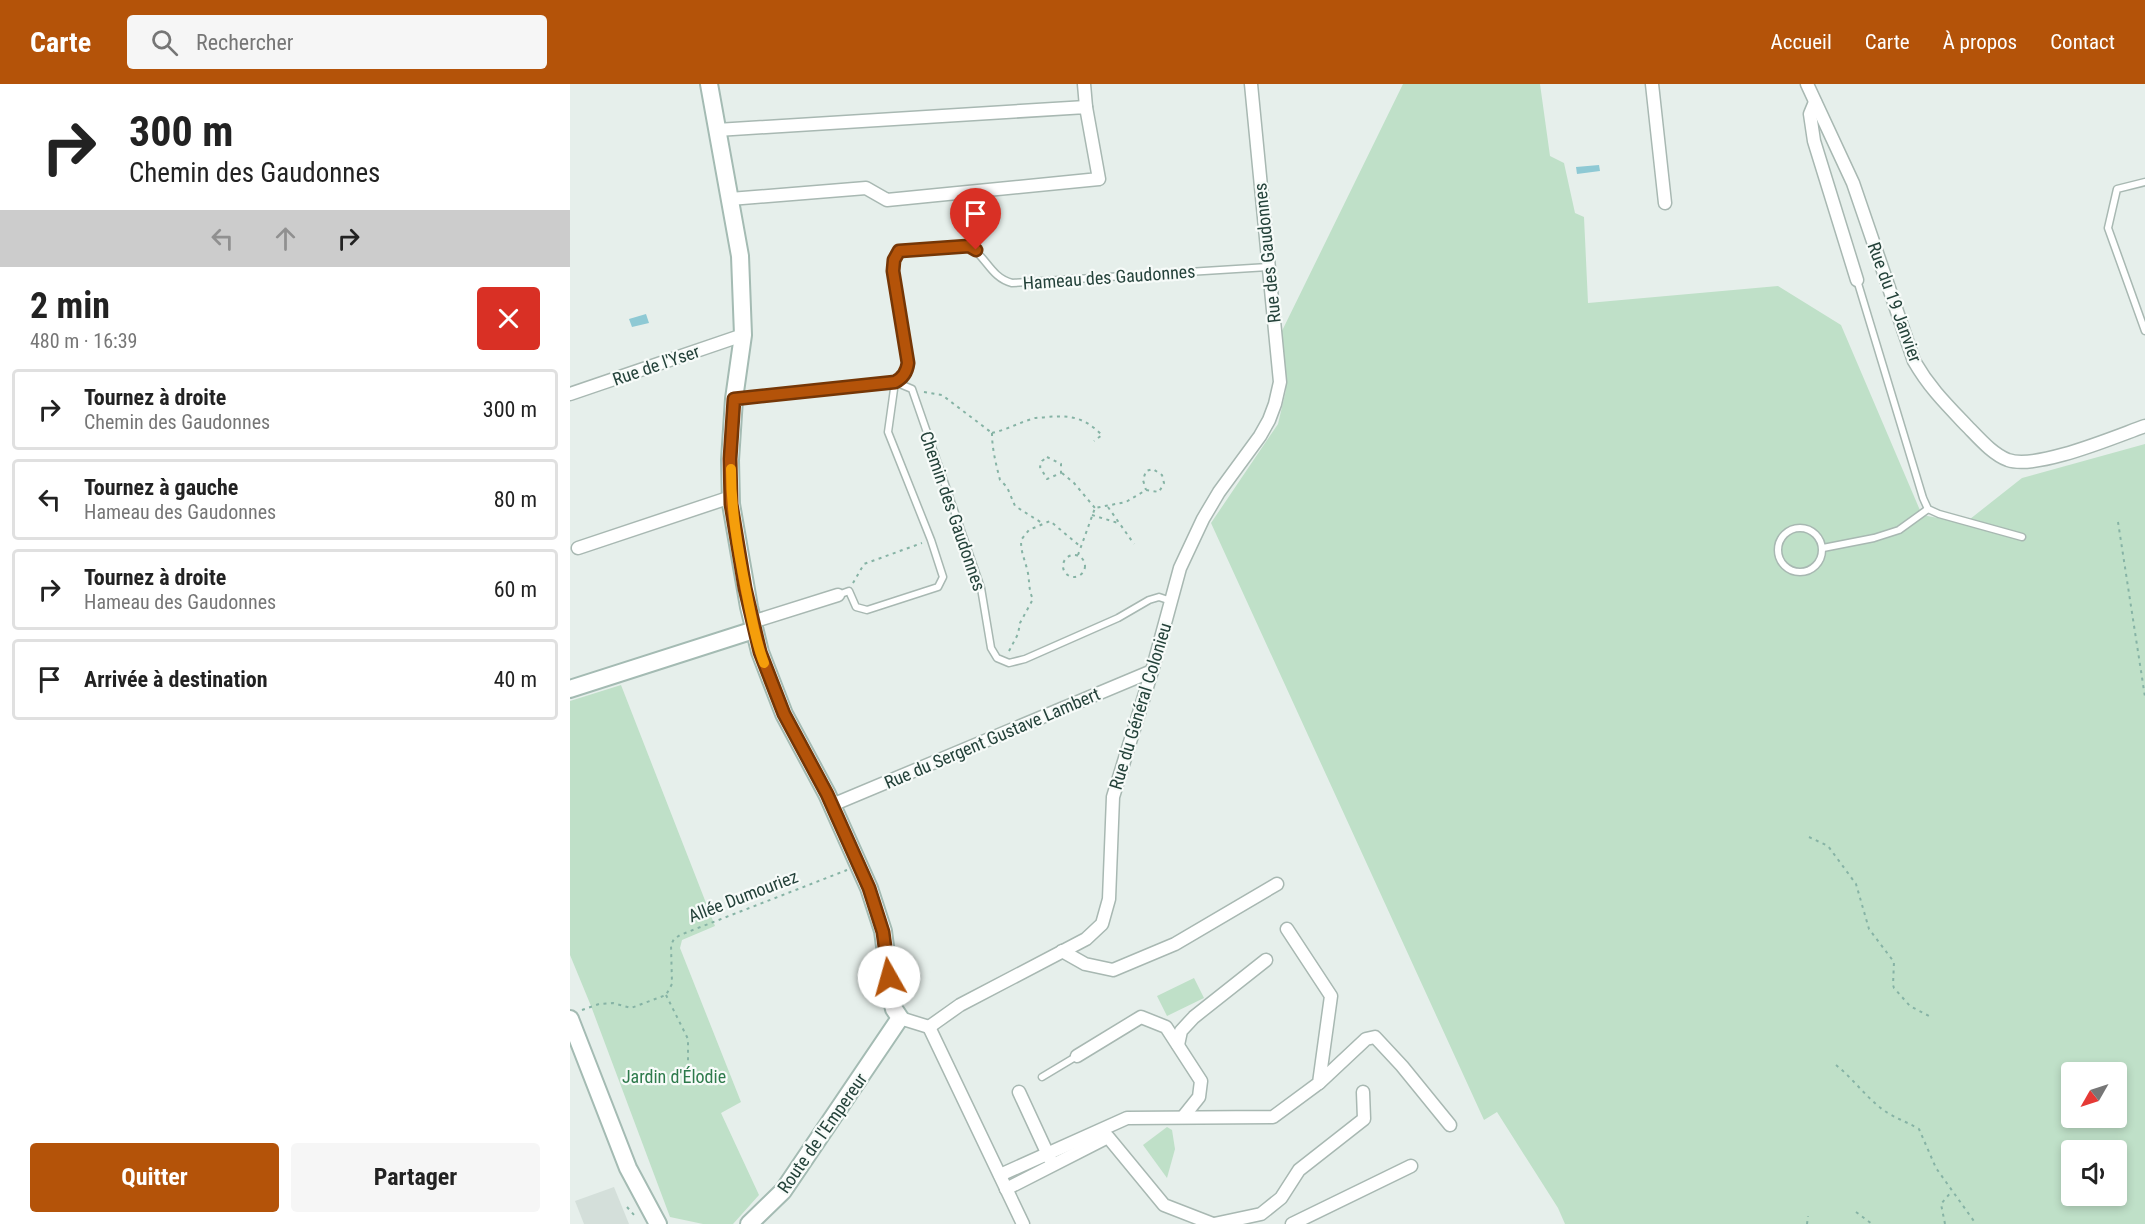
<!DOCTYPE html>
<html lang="fr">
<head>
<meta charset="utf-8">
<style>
	:root { --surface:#fff; --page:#f6f6f6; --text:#222; --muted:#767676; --line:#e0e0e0; --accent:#b45309 }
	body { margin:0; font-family:"Roboto Condensed",sans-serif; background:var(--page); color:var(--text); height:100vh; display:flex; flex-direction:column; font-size:22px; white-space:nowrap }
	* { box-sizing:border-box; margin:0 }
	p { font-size:20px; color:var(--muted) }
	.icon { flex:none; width:33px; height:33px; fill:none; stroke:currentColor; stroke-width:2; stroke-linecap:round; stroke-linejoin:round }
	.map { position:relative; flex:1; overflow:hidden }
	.sheet { display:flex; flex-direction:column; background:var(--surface); width:570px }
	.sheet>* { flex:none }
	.banner { background:#fff; color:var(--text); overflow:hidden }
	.needle { width:39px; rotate:231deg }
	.controls { position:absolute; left:1491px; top:978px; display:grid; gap:12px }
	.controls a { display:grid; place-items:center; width:66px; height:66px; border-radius:6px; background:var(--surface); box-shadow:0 3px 9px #0003; font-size:30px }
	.pin { position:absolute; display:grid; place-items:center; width:51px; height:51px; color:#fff; margin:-62px -26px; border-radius:50% 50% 50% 0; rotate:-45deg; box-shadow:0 0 6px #0007 }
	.pin .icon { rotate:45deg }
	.me { position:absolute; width:66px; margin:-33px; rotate:353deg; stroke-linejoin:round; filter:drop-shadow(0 0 4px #0008) }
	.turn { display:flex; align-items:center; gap:21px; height:126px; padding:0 30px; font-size:27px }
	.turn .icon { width:78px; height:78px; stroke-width:2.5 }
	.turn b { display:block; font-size:42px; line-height:51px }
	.lanes { display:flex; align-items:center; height:57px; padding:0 30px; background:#0003; justify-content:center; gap:30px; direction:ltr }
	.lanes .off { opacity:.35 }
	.round { display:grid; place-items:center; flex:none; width:63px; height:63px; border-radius:6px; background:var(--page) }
	.summary { display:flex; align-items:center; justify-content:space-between; height:102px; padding:0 30px }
	h1 { font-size:36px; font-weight:700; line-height:45px }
	.action { display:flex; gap:12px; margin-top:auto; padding:12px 30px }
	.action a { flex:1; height:69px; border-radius:6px; background:var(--accent); color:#fff; font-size:24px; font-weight:700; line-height:69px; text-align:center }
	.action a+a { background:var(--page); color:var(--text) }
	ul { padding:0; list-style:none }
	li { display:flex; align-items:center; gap:18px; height:81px; margin:0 12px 9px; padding:0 18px; border:3px solid var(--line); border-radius:6px }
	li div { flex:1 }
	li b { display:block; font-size:22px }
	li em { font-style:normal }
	header { display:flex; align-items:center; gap:36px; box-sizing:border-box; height:84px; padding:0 30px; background:var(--accent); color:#fff }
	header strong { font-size:28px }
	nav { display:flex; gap:33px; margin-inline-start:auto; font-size:21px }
	.search { width:420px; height:54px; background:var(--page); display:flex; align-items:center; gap:15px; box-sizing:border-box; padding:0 21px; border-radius:6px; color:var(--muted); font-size:22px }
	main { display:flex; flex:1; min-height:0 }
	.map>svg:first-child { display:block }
</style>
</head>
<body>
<header>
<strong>Carte</strong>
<div class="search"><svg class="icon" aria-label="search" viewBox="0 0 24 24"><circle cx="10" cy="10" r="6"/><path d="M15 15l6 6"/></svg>Rechercher</div>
<nav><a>Accueil</a><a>Carte</a><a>À propos</a><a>Contact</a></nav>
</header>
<main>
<section class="sheet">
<div class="banner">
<div class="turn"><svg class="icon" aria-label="right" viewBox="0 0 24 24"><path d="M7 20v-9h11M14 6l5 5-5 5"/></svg><div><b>300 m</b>Chemin des Gaudonnes</div></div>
<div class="lanes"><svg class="icon off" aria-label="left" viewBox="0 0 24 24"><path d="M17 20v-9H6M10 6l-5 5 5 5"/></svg><svg class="icon off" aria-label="ahead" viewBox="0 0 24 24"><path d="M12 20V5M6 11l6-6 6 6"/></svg><svg class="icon" aria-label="right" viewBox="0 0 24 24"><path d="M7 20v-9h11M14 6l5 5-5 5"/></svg></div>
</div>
<div class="summary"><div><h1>2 min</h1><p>480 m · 16:39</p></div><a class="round" style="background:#d93025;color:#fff"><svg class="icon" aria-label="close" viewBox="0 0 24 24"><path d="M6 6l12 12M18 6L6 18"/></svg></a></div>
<ul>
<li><svg class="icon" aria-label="right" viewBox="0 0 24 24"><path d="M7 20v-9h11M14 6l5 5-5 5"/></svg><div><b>Tournez à droite</b><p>Chemin des Gaudonnes</p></div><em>300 m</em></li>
<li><svg class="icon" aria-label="left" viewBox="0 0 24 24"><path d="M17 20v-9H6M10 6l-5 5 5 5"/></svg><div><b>Tournez à gauche</b><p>Hameau des Gaudonnes</p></div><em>80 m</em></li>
<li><svg class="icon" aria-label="right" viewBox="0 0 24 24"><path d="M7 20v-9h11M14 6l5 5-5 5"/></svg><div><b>Tournez à droite</b><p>Hameau des Gaudonnes</p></div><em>60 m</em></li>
<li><svg class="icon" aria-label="arrive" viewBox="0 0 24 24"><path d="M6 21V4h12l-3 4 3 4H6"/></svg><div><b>Arrivée à destination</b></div><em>40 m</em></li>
</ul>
<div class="action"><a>Quitter</a><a>Partager</a></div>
</section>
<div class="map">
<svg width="1575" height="1140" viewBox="0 0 1575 1140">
	<rect width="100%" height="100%" fill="#e6efeb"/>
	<path fill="#d4dfda" d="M44,1103l15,37h-45l-9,-23z"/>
	<g fill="#bfe0c8" fill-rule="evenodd">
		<path d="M833,0h137l10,72 14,7 11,50 9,4 4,86 190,-17 63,39 81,190 43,8 57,-45 123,-34v780h-580l-7,-16 -61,-96 -13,8 -273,-597 67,-99 8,-34 -6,-55zM1502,988h44v46h-44zM1502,1066h44v46h-44z"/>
		<path d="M51,601l94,241 -33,14 -2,8 61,154 -20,11 38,82 -26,29h-30l-33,-7 -79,-211 -21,-51v-254z"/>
		<path d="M624,894l10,20 -37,18 -10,-20z"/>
		<path d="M597,1043l5,3 3,19 -8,29 -24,-33z"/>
	</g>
	<g fill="#8ec9d4">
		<path d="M1029,81l1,6 -23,3 -1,-7z"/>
		<path d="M76,230l3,9 -17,4 -3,-8z"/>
	</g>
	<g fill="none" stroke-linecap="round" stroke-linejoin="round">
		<defs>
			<g id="lane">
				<path d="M1575,98l-28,7 -9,39 37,103"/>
				<path d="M1287,196l66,218 5,11 11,5 83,23"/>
				<path d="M325,298l17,7 1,3 68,196 10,60 6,10 12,5 16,-4 93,-41 31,-18 10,-3 12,4"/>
				<path d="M166,315l159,-17c8,-4 12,-11 13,-19l-15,-92 1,-11 5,-9 70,-5c17,10 22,32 43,37l256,-16"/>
				<circle cx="1230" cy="466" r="22"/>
				<path d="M1253,464l51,-10 25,-8 29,-21"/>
				<path d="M268,511l11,-4 7,16 11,3 71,-23 5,-10 -12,-37 -43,-108 7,-50"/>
				<path d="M472,993l35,-21"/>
			</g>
			<g id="street">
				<path d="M514,0l2,23"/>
				<path d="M1082,0l13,119"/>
				<path d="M1237,0l46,99 61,178c15,26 31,42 52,64 12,12 26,29 42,35 29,10 106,-23 137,-34"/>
				<path d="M1245,18l-5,12 4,27 43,139"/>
				<path d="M147,46l369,-23 13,72 -212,21 -21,-12 -136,11"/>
				<path d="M0,310l173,-59"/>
				<path d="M8,464l153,-51"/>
				<path d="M182,538l86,-27"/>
				<path d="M262,721l320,-134"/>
				<path d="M492,867l23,13 28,6 62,-26 102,-60"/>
				<path d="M330,934l29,9"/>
				<path d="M359,943l31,-22 126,-66 16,-15 7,-25 4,-102 39,-126 28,-103 23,-49 16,-27 41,-56 9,-16 6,-16 5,-22 -29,-298"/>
				<path d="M359,943l94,197"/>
				<path d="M608,961l3,-14 13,-14 72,-57"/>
				<path d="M507,972l64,-39 25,10 35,54 -2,16 -16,20"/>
				<path d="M749,999l47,-44 9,-2 27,29 48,59"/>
				<path d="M449,1008l31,67"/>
				<path d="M430,1091l127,-57 146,-1 46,-34 12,-87 -44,-67"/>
				<path d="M436,1105l102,-52 56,68 49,19"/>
				<path d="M644,1140l47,-10 20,-16 18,-28 65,-51 -1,-27"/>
				<path d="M722,1140l119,-58"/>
			</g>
			<g id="secondary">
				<path d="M139,0l31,172 3,79 -9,64 -4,61 1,44 18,103 11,45 24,62 43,80 42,94 14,43 9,69 2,9 6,9 -117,173 -34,33"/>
				<path d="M0,605l184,-59"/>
				<path d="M0,935l58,149 30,56"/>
			</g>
		</defs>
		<use href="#lane" stroke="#a8b8b2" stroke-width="9"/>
		<use href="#street" stroke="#a8b8b2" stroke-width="15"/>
		<use href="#secondary" stroke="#a4bbb3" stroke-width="20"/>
		<g stroke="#86b3a5" stroke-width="2" stroke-dasharray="3 4.5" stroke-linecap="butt">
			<path d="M354,308l18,3 50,38"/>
			<path d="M422,349c14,-3 26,-10 40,-14 4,-2 9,-1 14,-2 24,-2 38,0 56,18l-8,6"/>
			<path d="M422,349c0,16 4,31 8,47l7,7 8,19 27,17"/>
			<path d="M477,373l14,7v9l-14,6 -7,-12 2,-6z"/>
			<path d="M492,389l12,10 21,25"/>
			<path d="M538,423l26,37"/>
			<path d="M522,431l26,8"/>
			<path d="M1548,438l27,175"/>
			<circle cx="504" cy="482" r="11"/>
			<path d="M508,471l17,-47 31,-6 20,-12 13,2 5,-9 -2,-8 -9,-6 -7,2 -3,9 3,10"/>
			<path d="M283,499l11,-19 58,-21"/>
			<path d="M439,567l9,-17 2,-11 13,-24c-5,-9 -3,-20 -6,-30 -3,-12 -6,-16 -6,-29l8,-10 21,-9 31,26"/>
			<path d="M1239,753l19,9 28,38 13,45 25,33 -1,23 1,3 16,18 19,10"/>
			<path d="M96,911l22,44v34"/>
			<path d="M12,926l17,-6 14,-1 18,5 35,-13 6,-11 -1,-39 3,-6 6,-4 167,-65"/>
			<path d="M1266,981c15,12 27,28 41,40 15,13 27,15 42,24l17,39 40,56"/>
			<path d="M57,1123l8,9"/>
			<path d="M1286,1128l16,12"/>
			<path d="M1237,1140l1,-8"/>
			<path d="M1375,1140l-4,-20 11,-13"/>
		</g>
		<use href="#lane" stroke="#fff" stroke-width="6"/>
		<use href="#street" stroke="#fff" stroke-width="12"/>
		<use href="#secondary" stroke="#fff" stroke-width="16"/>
	</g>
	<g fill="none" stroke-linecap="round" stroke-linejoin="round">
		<defs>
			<path id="route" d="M319,893l-6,-45 -14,-44 -42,-94 -43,-80 -24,-62 -15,-64 -14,-84 -1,-45 4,-60 161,-17c8,-4 12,-11 13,-19l-15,-92 1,-11 5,-9 70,-5 7,4"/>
		</defs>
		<use href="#route" stroke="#753606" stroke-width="15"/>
		<use href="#route" stroke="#b45309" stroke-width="10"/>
		<path stroke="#f59e0b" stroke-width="10" d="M161,385c0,41 7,81 15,121 5,25 9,50 18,73"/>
	</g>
	<g text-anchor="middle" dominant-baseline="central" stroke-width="4.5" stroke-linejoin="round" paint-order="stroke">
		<g font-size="18" fill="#24423a" stroke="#f7fbf9">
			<text transform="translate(697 169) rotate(-96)">Rue des Gaudonnes</text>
			<text transform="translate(539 193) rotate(-4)">Hameau des Gaudonnes</text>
			<text transform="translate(1325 218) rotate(70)">Rue du 19 Janvier</text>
			<text transform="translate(86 281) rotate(-19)">Rue de l'Yser</text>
			<text transform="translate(383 427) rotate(71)">Chemin des Gaudonnes</text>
			<text transform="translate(570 622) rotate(-73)">Rue du Général Colonieu</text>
			<text transform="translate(422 654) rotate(-23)">Rue du Sergent Gustave Lambert</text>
			<text transform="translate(173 812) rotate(-21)">Allée Dumouriez</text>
			<text transform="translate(252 1049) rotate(-55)">Route de l'Empereur</text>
		</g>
		<g font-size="18" fill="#2d7a4b" stroke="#f7fbf9">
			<text x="104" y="992">Jardin d'Élodie</text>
		</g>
	</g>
</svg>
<div class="controls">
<a><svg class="needle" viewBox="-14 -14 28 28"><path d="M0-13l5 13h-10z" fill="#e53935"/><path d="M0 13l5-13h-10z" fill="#767676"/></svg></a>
<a><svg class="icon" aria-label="sound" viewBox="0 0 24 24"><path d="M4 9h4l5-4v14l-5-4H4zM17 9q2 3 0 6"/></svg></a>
</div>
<div class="pin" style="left:406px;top:166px;background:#d93025"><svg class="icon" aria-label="arrive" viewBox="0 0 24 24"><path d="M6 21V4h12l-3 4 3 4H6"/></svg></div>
<svg class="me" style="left:319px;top:893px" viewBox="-20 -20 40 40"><circle r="19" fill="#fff"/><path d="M0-13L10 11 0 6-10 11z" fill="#b45309"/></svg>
</div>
</main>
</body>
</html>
